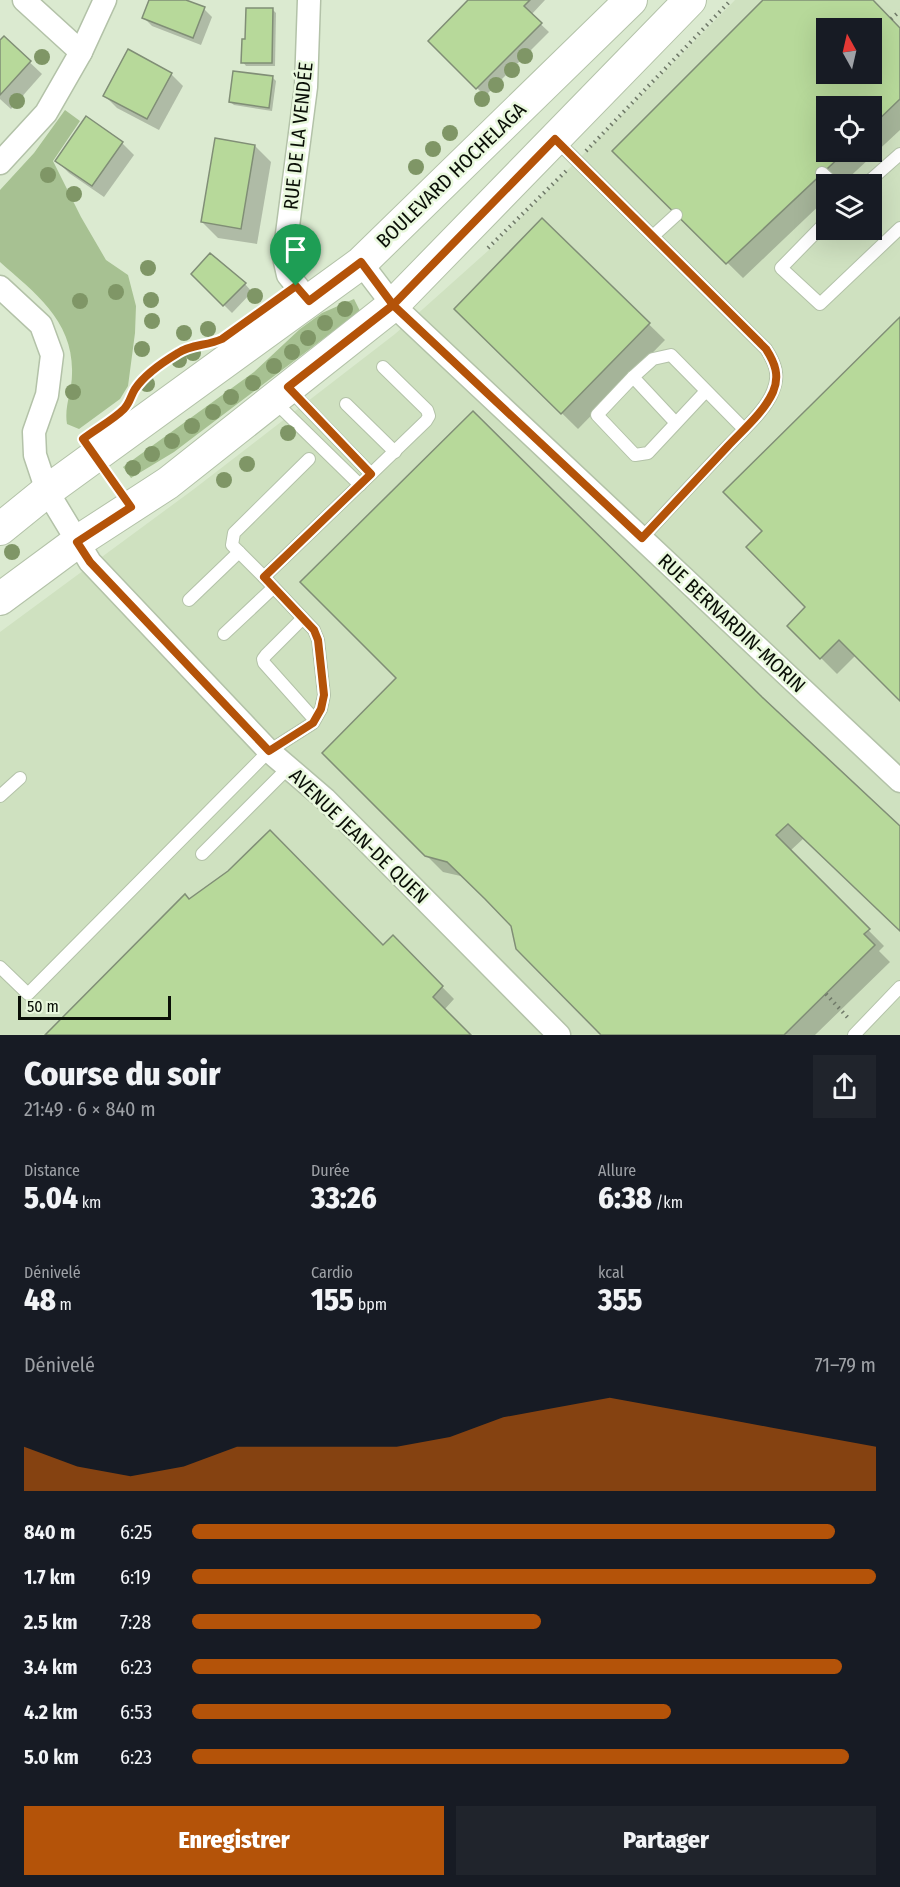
<!DOCTYPE html>
<html lang="fr">
<head>
<meta charset="utf-8">
<style>
  :root { --surface:#171b24; --page:#20242c; --text:#f1f3f6; --muted:#9ea1a6; --accent:#b45309 }
  body { margin:0; font-family:"Fira Sans Condensed",sans-serif; background:var(--page); color:var(--text); height:100vh; display:flex; flex-direction:column; font-size:22px; white-space:nowrap }
  * { box-sizing:border-box; margin:0 }
  p { font-size:20px; color:var(--muted) }
  .icon { flex:none; width:33px; height:33px; fill:none; stroke:currentColor; stroke-width:2; stroke-linecap:round; stroke-linejoin:round }
  .map { position:relative; height:1035px; overflow:hidden }
  .sheet { display:flex; flex-direction:column; background:var(--surface); flex:1 }
  .sheet>* { flex:none }
  .needle { width:39px; rotate:352deg }
  .buttons { position:absolute; left:816px; top:18px; display:grid; gap:12px }
  .buttons a { display:grid; place-items:center; width:66px; height:66px; border-radius:0px; background:var(--surface); box-shadow:0 6px 24px #0002; font-size:30px }
  .scale { position:absolute; left:18px; bottom:15px; width:153px; box-sizing:border-box; padding-left:6px; border:3px solid #0a0f07; border-top:0; font-size:16px; line-height:21px; white-space:nowrap; color:#0a0f07; -webkit-text-stroke:4px #e9f8dd; paint-order:stroke }
  .pin { position:absolute; display:grid; place-items:center; width:51px; height:51px; color:#fff; margin:-62px -26px; border-radius:50% 50% 50% 0; rotate:-45deg; box-shadow:0 0 6px #0007 }
  .pin .icon { rotate:45deg }
  .round { display:grid; place-items:center; flex:none; width:63px; height:63px; border-radius:0px; background:var(--page) }
  .head { display:flex; align-items:center; justify-content:space-between; height:102px; padding:0 24px }
  h1 { font-size:33px; font-weight:800; line-height:45px }
  .figures { display:grid; grid-template-columns:repeat(3,1fr); gap:9px; height:102px; padding:6px 24px }
  .figures div { display:grid; align-content:center }
  .figures b { font-size:30px; font-weight:800 }
  .figures small { font-size:16px; font-weight:400 }
  .figures p { font-size:16px }
  .chart { height:168px; padding:12px 24px }
  .chart p { display:flex; justify-content:space-between }
  .chart svg { width:100%; height:108px; margin-top:6px; fill:var(--accent); opacity:.7 }
  .cta { display:flex; gap:12px; margin-top:auto; padding:12px 24px }
  .cta a { flex:1; height:69px; border-radius:0px; background:var(--accent); color:#fff; font-size:24px; font-weight:800; line-height:69px; text-align:center }
  .cta a+a { background:var(--page); color:var(--text) }
  ul { padding:0 24px; list-style:none; font-size:20px }
  li { display:grid; grid-template-columns:96px 72px 1fr; align-items:center; height:45px }
  li i { height:15px; border-radius:8px; background:var(--accent) }
  .map>svg:first-child { display:block }
  .built { fill:#cfe1c0; fill-rule:evenodd }
  .green { fill:#a7c192 }
  .shadow { fill:#0003; fill-rule:evenodd }
  .building { fill:#b7d99a; stroke:#808e76; stroke-width:1.5; fill-rule:evenodd }
  .lines { fill:none; stroke-linecap:round; stroke-linejoin:round }
  .service-casing { stroke:#b3c2a8; stroke-width:14 }
  .minor-casing { stroke:#b3c2a8; stroke-width:25 }
  .secondary-casing { stroke:#b3c2a8; stroke-width:34 }
  .path { stroke:#707a69; stroke-width:4; stroke-dasharray:1.5 4.5; stroke-linecap:butt }
  .service { stroke:#fff; stroke-width:12 }
  .minor { stroke:#fff; stroke-width:22 }
  .secondary { stroke:#fff; stroke-width:32 }
  .tree { fill:#7f9666 }
  .route-casing { stroke:#fff; stroke-width:12 }
  .route { stroke:#b45309; stroke-width:8 }
  .labels { text-anchor:middle; stroke-width:5; stroke-linejoin:round; paint-order:stroke }
  .street-label { font-size:20px; fill:#0a0f07; stroke:#e9f8dd }
</style>
</head>
<body>
<div class="map">
<svg width="900" height="1035" viewBox="0 0 900 1035">
  <rect width="100%" height="100%" fill="#dbead0"/>
  <!-- built -->
  <path class="built" d="M735,0H900V1035H0V632L194,489L395,334L490,249ZM826,28H872V74H826ZM826,106H872V152H826ZM826,184H872V230H826Z"/>
  <!-- green -->
  <g class="green">
    <path d="M65,110L80,121L53,161L81,217L106,260L128,275L136,306L135,333L128,386L120,399L79,429L67,424C64,407 72,391 72,374C74,321 35,293 0,262V190L34,153Z"/>
    <path d="M354,299L360,311L174,452L131,478L123,467L254,372L300,329L322,313Z"/>
  </g>
  <!-- shadow -->
  <g class="shadow">
    <path d="M151,0H182L204,9L212,17L201,45L152,26L144,18Z"/>
    <path d="M470,0H545L531,15L549,32L485,96L430,41Z"/>
    <path d="M765,0H871L900,30V130L842,184H826V199L743,278L614,151ZM826,28H872V74H826ZM826,106H872V152H826Z"/>
    <path d="M272,9L276,13L275,66H246L243,62L247,41Z"/>
    <path d="M4,38L42,74L11,109L0,99V43Z"/>
    <path d="M171,74L183,86L159,130L117,108L105,96Z"/>
    <path d="M273,78L276,81L272,111L234,105L230,102Z"/>
    <path d="M122,143L134,155L104,197L69,173L57,161Z"/>
    <path d="M255,146L271,162L257,244L218,238L202,222Z"/>
    <path d="M542,220L665,340L578,429L456,309Z"/>
    <path d="M193,274L245,284L252,292L232,313Z"/>
    <path d="M900,319V699L856,655L837,674L789,626L807,607L764,531Z"/>
    <path d="M761,698L900,828V930L804,838L790,851L884,946L879,951L890,962L815,1035H604L512,925L465,877L443,872L324,753Z"/>
    <path d="M189,900L383,947L393,937L454,999L444,1010L469,1035H47Z"/>
  </g>
  <!-- building -->
  <g class="building">
    <path d="M149,0H186L205,7L193,38L142,18Z"/>
    <path d="M468,0H530L524,6L542,23L476,89L428,41Z"/>
    <path d="M763,0H873L900,28V99L872,126V106H826V152H845L726,264L612,151ZM826,28H872V74H826Z"/>
    <path d="M246,8H273L272,63H241L242,39H245Z"/>
    <path d="M4,36L31,61L0,95V40Z"/>
    <path d="M128,49L172,73L147,119L103,96Z"/>
    <path d="M233,71L273,76L269,108L229,102Z"/>
    <path d="M86,116L123,142L92,186L55,161Z"/>
    <path d="M215,138L255,145L241,229L201,222Z"/>
    <path d="M542,218L650,323L561,414L454,309Z"/>
    <path d="M210,253L246,283L223,306L191,274Z"/>
    <path d="M900,317V701L839,640L820,659L787,626L805,607L746,547L762,531L723,492Z"/>
    <path d="M473,411L762,697L900,826V931L788,824L776,835L870,929L864,934L875,945L784,1035H601L516,949L511,926L485,899L447,862L425,856L322,753L396,678L300,582Z"/>
    <path d="M270,830L383,945L393,935L443,986L433,997L471,1035H45L185,894L189,899L228,871Z"/>
  </g>
  <g class="lines">
    <!-- service casing -->
    <g class="service-casing">
      <g id="service">
        <path d="M556,140L766,349C775,363 780,375 773,391C766,410 743,430 730,444C700,475 671,507 642,538"/>
        <path d="M822,173L834,184"/>
        <path d="M866,184L900,154"/>
        <path d="M826,222L781,268L820,304L900,228"/>
        <path d="M653,236L676,215"/>
        <path d="M633,377L675,422"/>
        <path d="M289,389L371,474"/>
        <path d="M706,391L648,453L635,455L597,415L633,377L653,359L671,355L744,429"/>
        <path d="M274,401L360,485"/>
        <path d="M346,404L395,452"/>
        <path d="M265,578L232,545L234,533L309,459"/>
        <path d="M189,600L239,552"/>
        <path d="M302,619L266,655L263,659L264,663L314,719"/>
        <path d="M224,634L273,588"/>
        <path d="M0,796L20,778"/>
        <path d="M202,854L288,768"/>
        <path d="M0,967L28,994L269,751L313,723L321,709L324,695L318,640L314,630L264,577L426,421L429,416L427,410L383,367"/>
        <path d="M854,1035L900,987"/>
      </g>
    </g>
    <!-- minor casing -->
    <g class="minor-casing">
      <g id="minor">
        <path d="M24,0L81,52"/>
        <path d="M0,163L46,113L81,52L105,0"/>
        <path d="M361,263L393,305L900,781"/>
        <path d="M0,287L41,325L52,355L47,395L34,432L35,455L47,491L90,562L269,751L325,799L559,1035"/>
        <path d="M309,301L288,275L284,257L306,87L309,0"/>
      </g>
    </g>
    <!-- secondary casing -->
    <g class="secondary-casing">
      <g id="secondary">
        <path d="M0,529L47,491L361,263L631,0"/>
        <path d="M0,599L77,542L168,483L393,305L690,0"/>
      </g>
    </g>
    <!-- path -->
    <g class="path">
      <path d="M891,19L900,11"/>
      <path d="M586,151L731,0"/>
      <path d="M488,248L566,171"/>
      <path d="M131,397C143,371 178,349 205,344"/>
      <path d="M826,994L850,1020"/>
    </g>
    <!-- service -->
    <use href="#service" class="service"/>
    <!-- minor -->
    <use href="#minor" class="minor"/>
    <!-- secondary -->
    <use href="#secondary" class="secondary"/>
  </g>
  <!-- trees -->
  <g class="tree">
    <circle cx="525" cy="56" r="8"/>
    <circle cx="42" cy="57" r="8"/>
    <circle cx="512" cy="70" r="8"/>
    <circle cx="496" cy="85" r="8"/>
    <circle cx="482" cy="99" r="8"/>
    <circle cx="17" cy="101" r="8"/>
    <circle cx="450" cy="133" r="8"/>
    <circle cx="433" cy="149" r="8"/>
    <circle cx="416" cy="167" r="8"/>
    <circle cx="48" cy="175" r="8"/>
    <circle cx="74" cy="194" r="8"/>
    <circle cx="148" cy="268" r="8"/>
    <circle cx="116" cy="292" r="8"/>
    <circle cx="255" cy="296" r="8"/>
    <circle cx="151" cy="300" r="8"/>
    <circle cx="80" cy="301" r="8"/>
    <circle cx="345" cy="309" r="8"/>
    <circle cx="152" cy="321" r="8"/>
    <circle cx="325" cy="323" r="8"/>
    <circle cx="208" cy="329" r="8"/>
    <circle cx="184" cy="333" r="8"/>
    <circle cx="308" cy="338" r="8"/>
    <circle cx="142" cy="349" r="8"/>
    <circle cx="292" cy="352" r="8"/>
    <circle cx="193" cy="353" r="8"/>
    <circle cx="179" cy="360" r="8"/>
    <circle cx="274" cy="366" r="8"/>
    <circle cx="253" cy="383" r="8"/>
    <circle cx="147" cy="384" r="8"/>
    <circle cx="73" cy="392" r="8"/>
    <circle cx="231" cy="397" r="8"/>
    <circle cx="213" cy="412" r="8"/>
    <circle cx="192" cy="426" r="8"/>
    <circle cx="288" cy="433" r="8"/>
    <circle cx="172" cy="441" r="8"/>
    <circle cx="152" cy="454" r="8"/>
    <circle cx="247" cy="464" r="8"/>
    <circle cx="133" cy="468" r="8"/>
    <circle cx="224" cy="480" r="8"/>
    <circle cx="12" cy="552" r="8"/>
  </g>
  <g class="lines">
    <!-- route casing -->
    <g class="route-casing">
      <path id="route" d="M296,286L222,339C207,346 191,344 178,353C163,362 145,374 135,389C131,395 130,403 124,409C113,420 96,429 83,439L131,507L77,542L90,562L269,751L313,723L321,709L324,695L318,640L314,630L264,577L371,474L288,387L393,305L642,538C671,507 699,477 728,446C743,430 764,412 773,392C780,376 775,363 766,349L555,139L393,305L361,262L309,301L296,286"/>
    </g>
    <!-- route -->
    <use href="#route" class="route"/>
  </g>
  <g class="labels">
    <!-- street labels -->
    <g class="street-label">
      <text transform="translate(298 136) rotate(-84)" y="7">RUE DE LA VENDÉE</text>
      <text transform="translate(451 175) rotate(-44)" y="7">BOULEVARD HOCHELAGA</text>
      <text transform="translate(732 623) rotate(43)" y="7">RUE BERNARDIN-MORIN</text>
      <text transform="translate(359 836) rotate(44)" y="7">AVENUE JEAN-DE QUEN</text>
    </g>
  </g>
</svg>
<div class="buttons">
<a><svg class="needle" viewBox="-14 -14 28 28"><path d="M0-13l5 13h-10z" fill="#e53935"/><path d="M0 13l5-13h-10z" fill="#9ea1a6"/></svg></a>
<a><svg class="icon" aria-label="locate" viewBox="0 0 24 24"><circle cx="12" cy="12" r="6"/><path d="M12 2v4M12 18v4M2 12h4M18 12h4"/></svg></a>
<a><svg class="icon" aria-label="layers" viewBox="0 0 24 24"><path d="M12 4l9 5-9 5-9-5zM3 14l9 5 9-5"/></svg></a>
</div>
<div class="scale">50 m</div>
<div class="pin" style="left:296px;top:286px;background:#1e9e55"><svg class="icon" aria-label="arrive" viewBox="0 0 24 24"><path d="M6 21V4h12l-3 4 3 4H6"/></svg></div>
</div>
<section class="sheet">
<div class="head"><div><h1>Course du soir</h1><p>21:49 · 6 × 840 m</p></div><a class="round"><svg class="icon" aria-label="share" viewBox="0 0 24 24"><path d="M12 15V3M7 8l5-5 5 5M5 13v7h14v-7"/></svg></a></div>
<div class="figures">
<div><p>Distance</p><b>5.04<small> km</small></b></div>
<div><p>Durée</p><b>33:26</b></div>
<div><p>Allure</p><b>6:38<small> /km</small></b></div>
</div>
<div class="figures">
<div><p>Dénivelé</p><b>48<small> m</small></b></div>
<div><p>Cardio</p><b>155<small> bpm</small></b></div>
<div><p>kcal</p><b>355</b></div>
</div>
<div class="chart"><p><span>Dénivelé</span>71–79 m</p>
<svg viewBox="0 0 160 44" preserveAspectRatio="none"><path d="M0 44V26L10 34L20 38L30 34L40 26L50 26L60 26L70 26L80 22L90 14L100 10L110 6L120 10L130 14L140 18L150 22L160 26V44z"/></svg>
</div>
<ul>
<li><b>840 m</b>6:25<i style="width:94%"></i></li>
<li><b>1.7 km</b>6:19<i style="width:100%"></i></li>
<li><b>2.5 km</b>7:28<i style="width:51%"></i></li>
<li><b>3.4 km</b>6:23<i style="width:95%"></i></li>
<li><b>4.2 km</b>6:53<i style="width:70%"></i></li>
<li><b>5.0 km</b>6:23<i style="width:96%"></i></li>
</ul>
<div class="cta"><a>Enregistrer</a><a>Partager</a></div>
</section>
</body>
</html>
